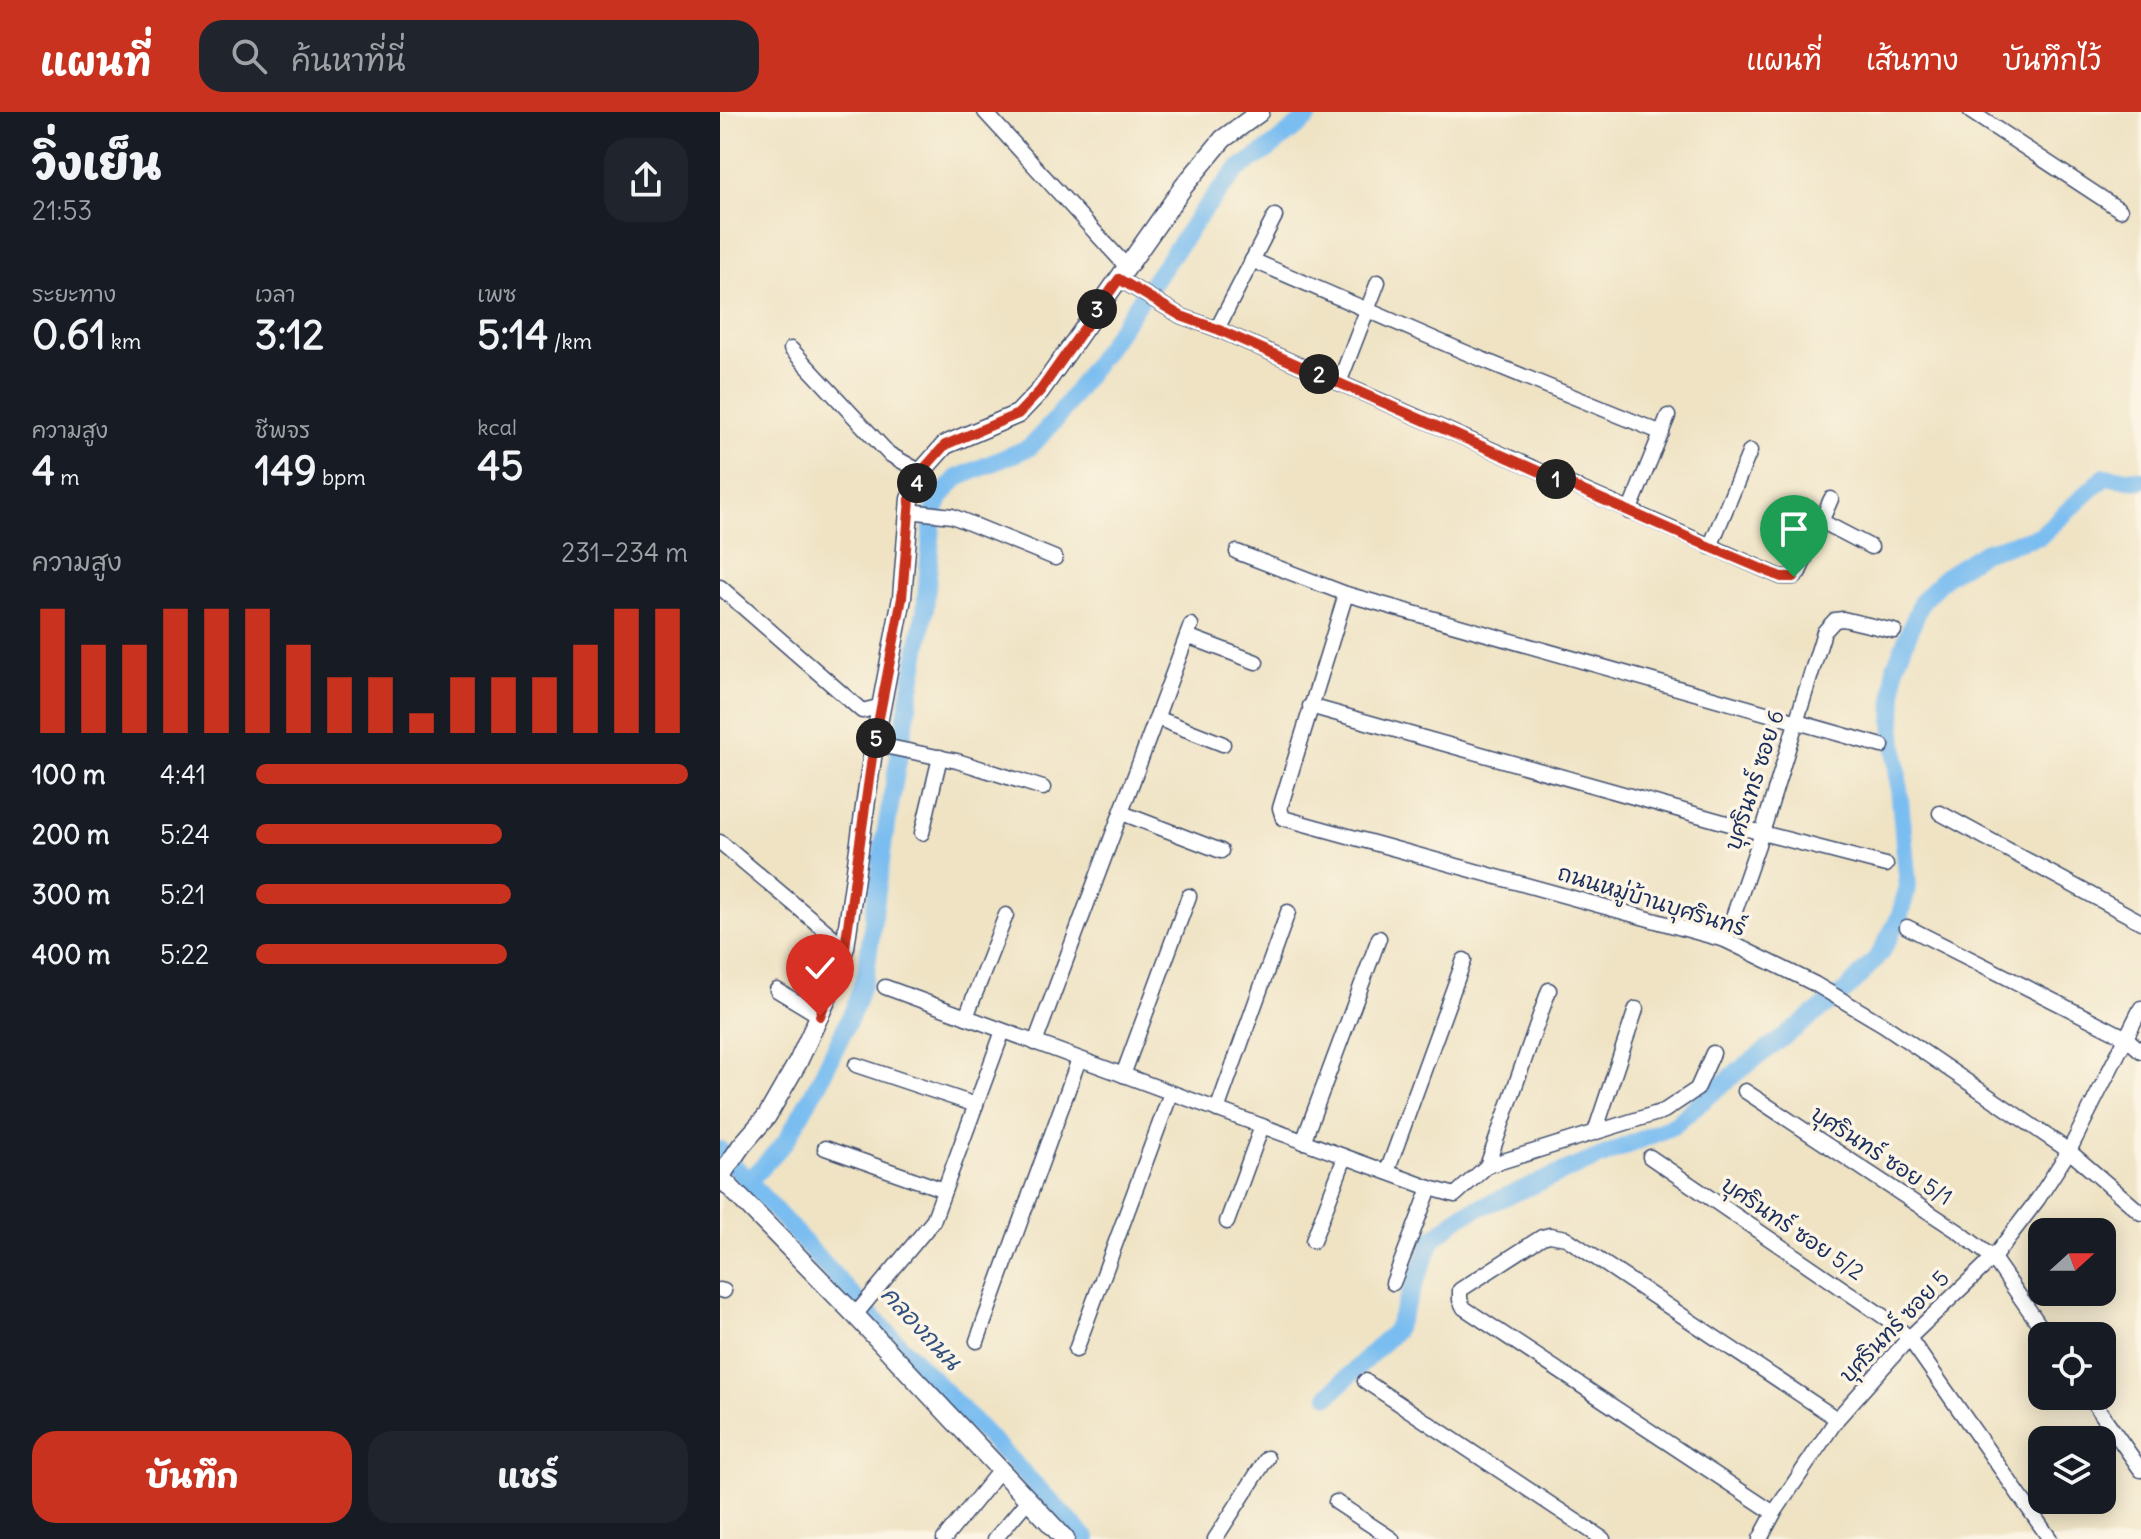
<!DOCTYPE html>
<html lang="th">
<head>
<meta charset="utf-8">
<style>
  :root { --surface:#171b24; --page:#20242c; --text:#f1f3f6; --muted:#9ea1a6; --accent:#c8321e }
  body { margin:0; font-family:Delius,"Playpen Sans Thai",sans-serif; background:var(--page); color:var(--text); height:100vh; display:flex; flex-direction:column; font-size:30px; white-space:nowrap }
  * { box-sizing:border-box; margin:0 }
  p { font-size:26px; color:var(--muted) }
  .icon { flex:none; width:44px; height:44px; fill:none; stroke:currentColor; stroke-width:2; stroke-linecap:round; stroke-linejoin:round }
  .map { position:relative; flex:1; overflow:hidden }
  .panel { display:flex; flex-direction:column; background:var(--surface); width:720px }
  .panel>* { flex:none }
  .needle { width:52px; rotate:69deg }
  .buttons { position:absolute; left:1308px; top:1106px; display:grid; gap:16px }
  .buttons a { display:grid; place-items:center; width:88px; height:88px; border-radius:16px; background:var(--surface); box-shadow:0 4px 20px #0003; font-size:40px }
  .pin { position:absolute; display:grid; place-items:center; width:68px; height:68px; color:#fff; margin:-82px -34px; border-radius:50% 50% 50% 0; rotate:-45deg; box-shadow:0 0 8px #0007 }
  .pin .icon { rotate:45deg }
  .km { position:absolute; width:40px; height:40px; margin:-20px; border-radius:50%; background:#222; color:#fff; font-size:22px; line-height:40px; text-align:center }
  .round { display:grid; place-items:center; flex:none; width:84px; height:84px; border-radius:24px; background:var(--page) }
  .head { display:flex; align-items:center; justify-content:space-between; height:136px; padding:0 32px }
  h1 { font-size:44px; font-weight:800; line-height:60px }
  .stats { display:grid; grid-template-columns:repeat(3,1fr); gap:12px; height:136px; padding:8px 32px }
  .stats div { display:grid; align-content:center }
  .stats b { font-size:40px; font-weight:800 }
  .stats small { font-size:22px; font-weight:400 }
  .stats p { font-size:22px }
  .chart { height:224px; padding:16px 32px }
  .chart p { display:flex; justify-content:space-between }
  .chart svg { width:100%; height:144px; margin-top:8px; stroke:var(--accent); stroke-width:6 }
  .action { display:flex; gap:16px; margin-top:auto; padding:16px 32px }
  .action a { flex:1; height:92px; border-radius:24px; background:var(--accent); color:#fff; font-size:32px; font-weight:800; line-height:92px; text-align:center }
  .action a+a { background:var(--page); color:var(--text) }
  ul { padding:0 32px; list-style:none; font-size:26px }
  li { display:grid; grid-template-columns:128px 96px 1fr; align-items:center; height:60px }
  li i { height:20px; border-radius:10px; background:var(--accent) }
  header { display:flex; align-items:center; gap:48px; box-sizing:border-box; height:112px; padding:0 40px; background:var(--accent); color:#fff }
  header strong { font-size:38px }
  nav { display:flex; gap:44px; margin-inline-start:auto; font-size:28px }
  .search { width:560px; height:72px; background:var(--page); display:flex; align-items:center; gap:20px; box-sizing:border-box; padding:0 28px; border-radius:24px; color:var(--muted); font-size:30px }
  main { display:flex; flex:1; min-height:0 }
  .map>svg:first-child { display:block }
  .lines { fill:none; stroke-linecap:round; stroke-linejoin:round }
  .canal { stroke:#7abdf0; stroke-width:18 }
  .minor-casing { stroke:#3b4a6d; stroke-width:17 }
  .tertiary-casing { stroke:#3b4a6d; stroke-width:21 }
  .minor { stroke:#fff; stroke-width:14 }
  .tertiary { stroke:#fff; stroke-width:18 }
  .route-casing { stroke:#fff; stroke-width:16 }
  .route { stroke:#c8321e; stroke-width:10 }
  .labels { text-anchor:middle; stroke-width:7; stroke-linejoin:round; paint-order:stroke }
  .street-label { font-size:22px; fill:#1b2f5e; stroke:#fcf5e5 }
  .water-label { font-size:24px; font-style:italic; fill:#335282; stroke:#fcf5e5 }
</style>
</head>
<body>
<header>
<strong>แผนที่</strong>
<div class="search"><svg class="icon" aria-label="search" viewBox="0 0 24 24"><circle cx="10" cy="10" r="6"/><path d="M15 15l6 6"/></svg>ค้นหาที่นี่</div>
<nav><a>แผนที่</a><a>เส้นทาง</a><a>บันทึกไว้</a></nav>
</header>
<main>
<section class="panel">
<div class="head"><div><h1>วิ่งเย็น</h1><p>21:53</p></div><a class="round"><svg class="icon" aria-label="share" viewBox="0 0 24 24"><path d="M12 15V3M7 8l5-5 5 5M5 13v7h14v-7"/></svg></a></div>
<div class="stats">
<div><p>ระยะทาง</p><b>0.61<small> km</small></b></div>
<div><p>เวลา</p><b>3:12</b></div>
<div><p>เพซ</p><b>5:14<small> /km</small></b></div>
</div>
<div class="stats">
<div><p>ความสูง</p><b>4<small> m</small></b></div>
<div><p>ชีพจร</p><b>149<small> bpm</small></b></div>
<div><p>kcal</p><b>45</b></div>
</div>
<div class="chart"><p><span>ความสูง</span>231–234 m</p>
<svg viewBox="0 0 160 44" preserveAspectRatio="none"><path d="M5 44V6M15 44V17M25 44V17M35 44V6M45 44V6M55 44V6M65 44V17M75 44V27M85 44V27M95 44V38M105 44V27M115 44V27M125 44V27M135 44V17M145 44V6M155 44V6"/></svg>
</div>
<ul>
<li><b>100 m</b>4:41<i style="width:100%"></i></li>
<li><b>200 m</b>5:24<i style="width:57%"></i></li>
<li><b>300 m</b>5:21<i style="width:59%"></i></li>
<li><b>400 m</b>5:22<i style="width:58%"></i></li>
</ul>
<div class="action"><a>บันทึก</a><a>แชร์</a></div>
</section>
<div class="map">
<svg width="1421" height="1427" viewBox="0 0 1421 1427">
  <rect width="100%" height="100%" fill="#fcf5e5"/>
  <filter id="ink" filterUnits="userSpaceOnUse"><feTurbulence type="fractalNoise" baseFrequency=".0125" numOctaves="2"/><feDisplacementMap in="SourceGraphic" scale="16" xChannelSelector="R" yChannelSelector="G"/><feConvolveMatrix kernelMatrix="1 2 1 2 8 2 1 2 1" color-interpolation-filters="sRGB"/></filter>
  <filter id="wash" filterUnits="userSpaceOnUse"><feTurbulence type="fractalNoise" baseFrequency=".006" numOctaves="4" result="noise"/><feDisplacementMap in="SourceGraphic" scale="32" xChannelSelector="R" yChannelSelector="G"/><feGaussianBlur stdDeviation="1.8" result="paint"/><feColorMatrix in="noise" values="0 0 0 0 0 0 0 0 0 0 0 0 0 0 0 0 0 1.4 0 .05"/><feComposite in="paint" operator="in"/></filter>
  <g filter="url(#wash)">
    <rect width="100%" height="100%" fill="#efe3c4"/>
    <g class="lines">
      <!-- canal -->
      <g class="canal">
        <path d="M0,1038L142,1194L367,1427"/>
        <path d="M30,1068L66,1029L98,972L134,897L146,860L164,728L205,498L213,403L221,384L237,366L310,335L337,306L482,100L517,58L549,37L585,8L591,0"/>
        <path d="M609,1283L675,1219L713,1127L742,1103L953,1014L1017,960L1128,877L1160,842L1179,806L1188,774L1173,611L1175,555L1202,489L1226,464L1264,440L1320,424L1385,365L1421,368"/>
      </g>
    </g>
  </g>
  <g filter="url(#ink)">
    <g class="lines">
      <!-- minor casing -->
      <g class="minor-casing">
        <g id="minor">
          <path d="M265,0L407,155"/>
          <path d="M1251,0L1400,98"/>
          <path d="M532,148L749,242L942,321"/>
          <path d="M399,167L461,204L497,217L1061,465H1074L1079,460L1111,387"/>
          <path d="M497,217L555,104"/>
          <path d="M71,237L169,342L201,360"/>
          <path d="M619,271L658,170"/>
          <path d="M189,399L232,404L335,446"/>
          <path d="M909,400L948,304"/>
          <path d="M1101,409L1151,435"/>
          <path d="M990,435L1030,339"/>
          <path d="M517,440L626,482L1162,634"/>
          <path d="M0,475L142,599L162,594"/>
          <path d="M626,482L560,696L563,706L1005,828L1095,872L1164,913L1349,1039L1421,1101"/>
          <path d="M467,524L536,550"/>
          <path d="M590,594L1042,721L1166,753"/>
          <path d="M437,606L503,632"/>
          <path d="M154,632L237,649L323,676"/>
          <path d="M402,701L501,739"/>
          <path d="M1220,701L1421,810"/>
          <path d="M202,721L220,645"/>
          <path d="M0,730L125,835"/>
          <path d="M1187,815L1405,925L1421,939"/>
          <path d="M1005,828L1042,721L1104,520L1115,508L1123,507L1174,519"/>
          <path d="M165,875L710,1076L673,1171"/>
          <path d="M57,878L100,904"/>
          <path d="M246,905L286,803"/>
          <path d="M315,931L471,513"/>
          <path d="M136,953L256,993"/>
          <path d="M403,963L469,784"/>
          <path d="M1025,979L1239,1120L1273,1146L1327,1224"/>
          <path d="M497,998L568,800"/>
          <path d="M875,1020L916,897"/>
          <path d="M583,1030L659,826"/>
          <path d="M105,1036L224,1078"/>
          <path d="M930,1045L1170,1209L1189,1226L1330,1427"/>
          <path d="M767,1054L829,878"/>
          <path d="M667,1060L744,848"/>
          <path d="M710,1076L735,1083L767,1054L944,999L977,977L993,941"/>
          <path d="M507,1110L542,1014"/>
          <path d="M593,1129L625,1045"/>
          <path d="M0,1178L4,1179"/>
          <path d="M135,1203L213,1109L283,919"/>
          <path d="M257,1229L359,947"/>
          <path d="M356,1238L451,981"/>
          <path d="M645,1269L883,1427"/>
          <path d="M1369,1284L1421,1358"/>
          <path d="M616,1390L672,1427"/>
          <path d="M1054,1401L744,1196L740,1188V1178L822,1125L830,1123L846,1126L1117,1307"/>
          <path d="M224,1427L280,1358"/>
          <path d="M275,1427L308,1388"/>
          <path d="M495,1427L547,1346"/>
          <path d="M1040,1427L1054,1401L1117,1307L1189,1226L1273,1146L1318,1087L1349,1039L1421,896"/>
        </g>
      </g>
      <!-- tertiary casing -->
      <g class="tertiary-casing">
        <g id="tertiary">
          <path d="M0,1065L21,1034L47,1004L78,950L111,878L125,835L154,632L182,486L190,387L201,360L225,333L298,302L320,279L464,74L503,27L540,0"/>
          <path d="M0,1065L135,1203L345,1427"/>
        </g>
      </g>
      <!-- minor -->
      <use href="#minor" class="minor"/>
      <!-- tertiary -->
      <use href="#tertiary" class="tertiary"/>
    </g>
  </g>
  <g class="lines" filter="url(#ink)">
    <!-- route casing -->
    <g class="route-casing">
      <path id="route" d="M100,904L125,835L154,632L182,486L190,387L201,360L225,333L298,302L320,279L399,167L461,204L497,217L990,435L1061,465H1074"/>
    </g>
    <!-- route -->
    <use href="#route" class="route"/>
  </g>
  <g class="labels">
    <!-- street labels -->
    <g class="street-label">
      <text transform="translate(1034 668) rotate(-72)" y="8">บุศรินทร์ ซอย 6</text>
      <text transform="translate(932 788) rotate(17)" y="8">ถนนหมู่บ้านบุศรินทร์</text>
      <text transform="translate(1162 1043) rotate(33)" y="8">บุศรินทร์ ซอย 5/1</text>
      <text transform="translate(1073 1116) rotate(34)" y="8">บุศรินทร์ ซอย 5/2</text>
      <text transform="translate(1174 1214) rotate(-46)" y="8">บุศรินทร์ ซอย 5</text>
    </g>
    <!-- water labels -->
    <g class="water-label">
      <text transform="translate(201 1216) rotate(47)" y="8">คลองถนน</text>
    </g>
  </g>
</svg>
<div class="buttons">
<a><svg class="needle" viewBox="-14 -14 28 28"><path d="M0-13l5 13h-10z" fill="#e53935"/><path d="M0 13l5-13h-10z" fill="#9ea1a6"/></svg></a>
<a><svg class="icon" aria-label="locate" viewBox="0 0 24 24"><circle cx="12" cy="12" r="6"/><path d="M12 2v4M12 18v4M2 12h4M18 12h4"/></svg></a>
<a><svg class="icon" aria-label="layers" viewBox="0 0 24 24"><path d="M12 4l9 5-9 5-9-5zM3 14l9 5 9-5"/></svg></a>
</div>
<div class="pin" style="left:1074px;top:465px;background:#1e9e55"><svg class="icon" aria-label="arrive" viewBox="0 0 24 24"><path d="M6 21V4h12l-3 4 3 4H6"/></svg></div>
<div class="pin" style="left:100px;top:904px;background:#d93025"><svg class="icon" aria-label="check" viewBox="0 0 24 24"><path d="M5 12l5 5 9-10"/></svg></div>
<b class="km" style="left:836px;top:367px">1</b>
<b class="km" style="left:599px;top:262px">2</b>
<b class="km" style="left:377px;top:197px">3</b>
<b class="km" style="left:197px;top:371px">4</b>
<b class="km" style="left:156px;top:626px">5</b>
</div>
</main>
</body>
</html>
